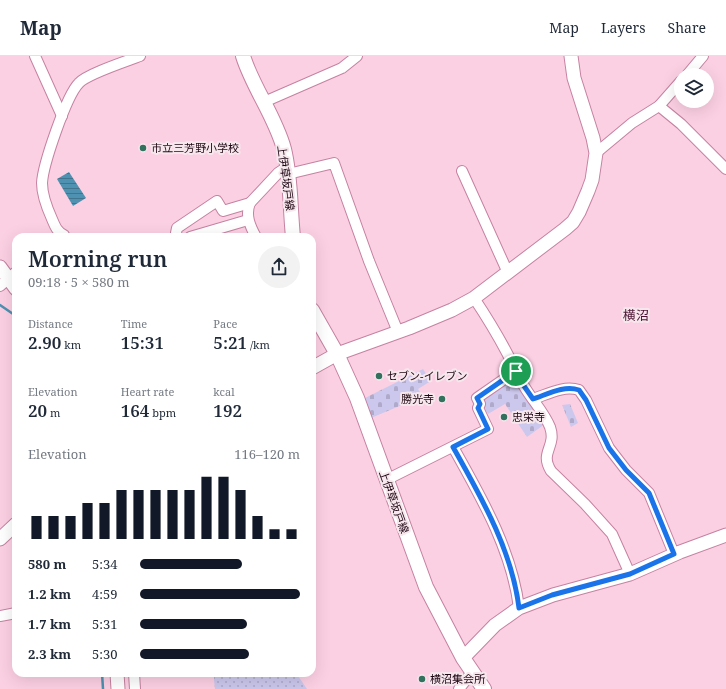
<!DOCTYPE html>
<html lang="en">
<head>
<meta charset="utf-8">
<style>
  :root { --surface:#fff; --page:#f2f2f3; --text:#1f2937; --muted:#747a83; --line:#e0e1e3; --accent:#111827 }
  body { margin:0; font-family:"Noto Serif","Noto Sans JP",serif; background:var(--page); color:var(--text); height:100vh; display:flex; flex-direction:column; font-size:15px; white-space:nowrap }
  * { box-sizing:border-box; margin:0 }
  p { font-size:13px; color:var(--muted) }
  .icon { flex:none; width:22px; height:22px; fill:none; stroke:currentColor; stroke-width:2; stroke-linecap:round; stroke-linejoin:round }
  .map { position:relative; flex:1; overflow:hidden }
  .side { position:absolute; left:12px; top:177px; width:304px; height:444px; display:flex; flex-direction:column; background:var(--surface); border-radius:12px; box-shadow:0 4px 16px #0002 }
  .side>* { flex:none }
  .fabs { position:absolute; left:674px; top:12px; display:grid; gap:8px }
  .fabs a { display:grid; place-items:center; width:40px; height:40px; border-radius:50%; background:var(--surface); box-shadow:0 4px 16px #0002; font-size:20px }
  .pin { position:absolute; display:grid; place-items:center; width:34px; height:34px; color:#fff; margin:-17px; border:2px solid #fff; border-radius:50%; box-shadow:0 1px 4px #0007 }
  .round { display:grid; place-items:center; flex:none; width:42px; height:42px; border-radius:21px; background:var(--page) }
  .overview { display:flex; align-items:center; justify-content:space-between; height:68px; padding:0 16px }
  h1 { font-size:22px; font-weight:600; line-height:30px }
  .figures { display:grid; grid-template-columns:repeat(3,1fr); gap:6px; height:68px; padding:4px 16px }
  .figures div { display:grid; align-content:center }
  .figures b { font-size:17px; font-weight:600 }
  .figures small { font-size:11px; font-weight:400 }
  .figures p { font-size:11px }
  .chart { height:112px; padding:8px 16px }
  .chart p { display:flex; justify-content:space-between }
  .chart svg { width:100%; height:72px; margin-top:4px; stroke:var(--accent); stroke-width:6 }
  ul { padding:0 16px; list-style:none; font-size:13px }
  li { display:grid; grid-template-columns:64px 48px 1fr; align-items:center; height:30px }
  li i { height:10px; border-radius:5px; background:var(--accent) }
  header { display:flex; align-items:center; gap:24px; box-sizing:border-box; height:56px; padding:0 20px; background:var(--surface); border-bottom:1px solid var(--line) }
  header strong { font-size:19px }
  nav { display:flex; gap:22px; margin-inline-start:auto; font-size:14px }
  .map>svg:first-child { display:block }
  .cemetery { fill:url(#cemetery-stones) }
  .park { fill:url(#park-dots) }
  .water { fill:url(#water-rules) }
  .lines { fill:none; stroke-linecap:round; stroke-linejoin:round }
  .stream { stroke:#4e91b1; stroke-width:2.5 }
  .minor-casing { stroke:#c582a1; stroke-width:12 }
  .tertiary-casing { stroke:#c582a1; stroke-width:15 }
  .secondary-casing { stroke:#c582a1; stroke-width:16 }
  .minor { stroke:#fff; stroke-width:10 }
  .tertiary { stroke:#fff; stroke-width:13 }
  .secondary { stroke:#fff; stroke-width:14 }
  .route-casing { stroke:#fff; stroke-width:8 }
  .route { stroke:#1a73e8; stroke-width:5 }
  .poi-dot { fill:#32715d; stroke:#f6e7ed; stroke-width:1.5 }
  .labels { text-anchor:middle; stroke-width:4; stroke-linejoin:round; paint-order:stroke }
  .poi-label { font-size:11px; fill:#1e0612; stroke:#f6e7ed; text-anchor:start }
  .street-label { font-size:11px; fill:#1e0612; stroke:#f6e7ed }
  .quarter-label { font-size:13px; fill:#4c1433; stroke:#f6e7ed }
</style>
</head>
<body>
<header>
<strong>Map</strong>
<nav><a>Map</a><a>Layers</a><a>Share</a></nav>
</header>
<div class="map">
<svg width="726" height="633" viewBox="0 0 726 633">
  <defs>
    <pattern id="cemetery-stones" width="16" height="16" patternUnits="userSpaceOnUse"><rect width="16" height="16" fill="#ccc8ed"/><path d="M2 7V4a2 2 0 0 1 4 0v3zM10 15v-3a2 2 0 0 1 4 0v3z" fill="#afaaca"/></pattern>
    <pattern id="park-dots" width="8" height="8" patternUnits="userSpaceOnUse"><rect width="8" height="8" fill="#ccc8ed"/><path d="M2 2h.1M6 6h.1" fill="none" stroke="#afaaca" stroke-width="1.8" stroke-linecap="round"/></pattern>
    <pattern id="water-rules" width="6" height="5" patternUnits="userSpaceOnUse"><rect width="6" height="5" fill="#4e91b1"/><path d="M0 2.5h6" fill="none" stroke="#40748f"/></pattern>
  </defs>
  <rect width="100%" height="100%" fill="#fcd0e3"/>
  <!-- cemetery -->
  <g class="cemetery">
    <path d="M423,313L431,325L418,333L420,336L403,346L402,349L371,362L363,343Z"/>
    <path d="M512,320L545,368L527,381L505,348L488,358L479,344Z"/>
    <path d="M570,348L578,367L571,371L562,349Z"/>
  </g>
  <!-- park -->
  <path class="park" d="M214,617H296L307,633H215L214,624Z"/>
  <!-- water -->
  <path class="water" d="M69,116L86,142L73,150L57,123Z"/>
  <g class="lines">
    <!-- stream -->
    <g class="stream">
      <path d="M0,249L16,260"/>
      <path d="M102,617L103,633"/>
    </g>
    <!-- minor casing -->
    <g class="minor-casing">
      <g id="minor">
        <path d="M35,0L62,60"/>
        <path d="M687,19L703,0"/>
        <path d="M264,46L342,12L357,0"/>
        <path d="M659,50L681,68L726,113"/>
        <path d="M596,97L632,67L659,50L681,25"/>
        <path d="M462,115L508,217"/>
        <path d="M288,118L334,107L369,205L398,276"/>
        <path d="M64,179C57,176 55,170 52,163C47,152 42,139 42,127C43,109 66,40 79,27C87,18 127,5 140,0"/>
        <path d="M177,181L176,177L177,172L217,145L223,155L250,147"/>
        <path d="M190,181L248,164"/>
        <path d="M256,181C250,170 245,159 250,147L278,117L287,111"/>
        <path d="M0,230L16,216"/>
        <path d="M474,242C486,260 497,278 507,297C513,308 517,320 524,330C532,344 544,356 550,371C557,391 539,396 551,415L585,448L612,478L630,518"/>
        <path d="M533,343C548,338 564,329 579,334L586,344L609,392L626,414L649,437L674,498"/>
        <path d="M453,391C481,441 512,494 519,552"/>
        <path d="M386,424L488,373L478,352L480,348L477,342L516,315"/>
        <path d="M0,560L16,557"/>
        <path d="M134,617L135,633"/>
        <path d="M459,633L472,616"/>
      </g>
    </g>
    <!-- tertiary casing -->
    <g class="tertiary-casing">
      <g id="tertiary">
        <path d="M0,211L16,233"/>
        <path d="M312,312L337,298L409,272L452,254L474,242L565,173L573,166L579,156L588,135L592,124L596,97L593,82L574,22L571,0"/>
        <path d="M0,483L16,468"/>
        <path d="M463,602L495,569L519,552L553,539L630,518L680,496L726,479"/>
        <path d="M117,617L118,633"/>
      </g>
    </g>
    <!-- secondary casing -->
    <g class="secondary-casing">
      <g id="secondary">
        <path d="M243,0C253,32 275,60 284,93C291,121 290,152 293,181"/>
        <path d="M312,254L337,298L357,342L426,531L463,602L484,633"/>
      </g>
    </g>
    <!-- minor -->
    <use href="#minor" class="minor"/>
    <!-- tertiary -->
    <use href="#tertiary" class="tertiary"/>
    <!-- secondary -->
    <use href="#secondary" class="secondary"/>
  </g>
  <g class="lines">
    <!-- route casing -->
    <g class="route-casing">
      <path id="route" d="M516,315L524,330L533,343C548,338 564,329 579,334L586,344L609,392L626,414L649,437L674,498L630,518L552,539L519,552C512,494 481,441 453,391L488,373L478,352L480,348L477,342Z"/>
    </g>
    <!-- route -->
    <use href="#route" class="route"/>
  </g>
  <!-- markers -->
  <g class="poi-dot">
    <circle cx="143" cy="92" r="4"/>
    <circle cx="379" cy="320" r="4"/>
    <circle cx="442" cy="343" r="4"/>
    <circle cx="504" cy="361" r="4"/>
    <circle cx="422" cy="623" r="4"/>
  </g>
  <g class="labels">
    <!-- poi labels -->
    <g class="poi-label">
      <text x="151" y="96">市立三芳野小学校</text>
      <text x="387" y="324">セブン-イレブン</text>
      <text x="434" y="347" text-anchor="end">勝光寺</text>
      <text x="512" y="365">忠栄寺</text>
      <text x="430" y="627">横沼集会所</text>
    </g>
    <!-- street labels -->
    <g class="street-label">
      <text transform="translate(286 122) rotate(82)" y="4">上伊草坂戸線</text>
      <text transform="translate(394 446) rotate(70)" y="4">上伊草坂戸線</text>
    </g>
    <!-- quarter labels -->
    <g class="quarter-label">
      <text x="636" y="264">横沼</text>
    </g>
  </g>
</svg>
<div class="fabs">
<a><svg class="icon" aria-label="layers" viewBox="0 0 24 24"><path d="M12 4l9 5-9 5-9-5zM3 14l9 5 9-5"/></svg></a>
</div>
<div class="pin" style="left:516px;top:315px;background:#1e9e55"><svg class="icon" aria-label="arrive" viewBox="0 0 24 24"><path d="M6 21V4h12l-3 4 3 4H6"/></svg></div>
<section class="side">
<div class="overview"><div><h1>Morning run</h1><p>09:18 · 5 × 580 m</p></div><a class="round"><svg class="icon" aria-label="share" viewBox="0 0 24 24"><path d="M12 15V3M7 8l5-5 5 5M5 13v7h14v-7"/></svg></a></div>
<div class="figures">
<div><p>Distance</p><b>2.90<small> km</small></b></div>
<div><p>Time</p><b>15:31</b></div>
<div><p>Pace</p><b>5:21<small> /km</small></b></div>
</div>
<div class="figures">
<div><p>Elevation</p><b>20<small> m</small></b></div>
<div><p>Heart rate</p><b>164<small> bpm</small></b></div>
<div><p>kcal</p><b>192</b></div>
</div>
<div class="chart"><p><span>Elevation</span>116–120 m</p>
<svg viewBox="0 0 160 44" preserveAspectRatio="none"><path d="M5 44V30M15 44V30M25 44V30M35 44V22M45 44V22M55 44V14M65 44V14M75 44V14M85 44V14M95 44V14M105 44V6M115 44V6M125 44V14M135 44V30M145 44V38M155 44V38"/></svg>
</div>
<ul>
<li><b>580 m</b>5:34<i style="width:64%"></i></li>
<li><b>1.2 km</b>4:59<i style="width:100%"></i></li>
<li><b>1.7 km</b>5:31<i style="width:67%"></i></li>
<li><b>2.3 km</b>5:30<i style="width:68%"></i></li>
</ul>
</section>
</div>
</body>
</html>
